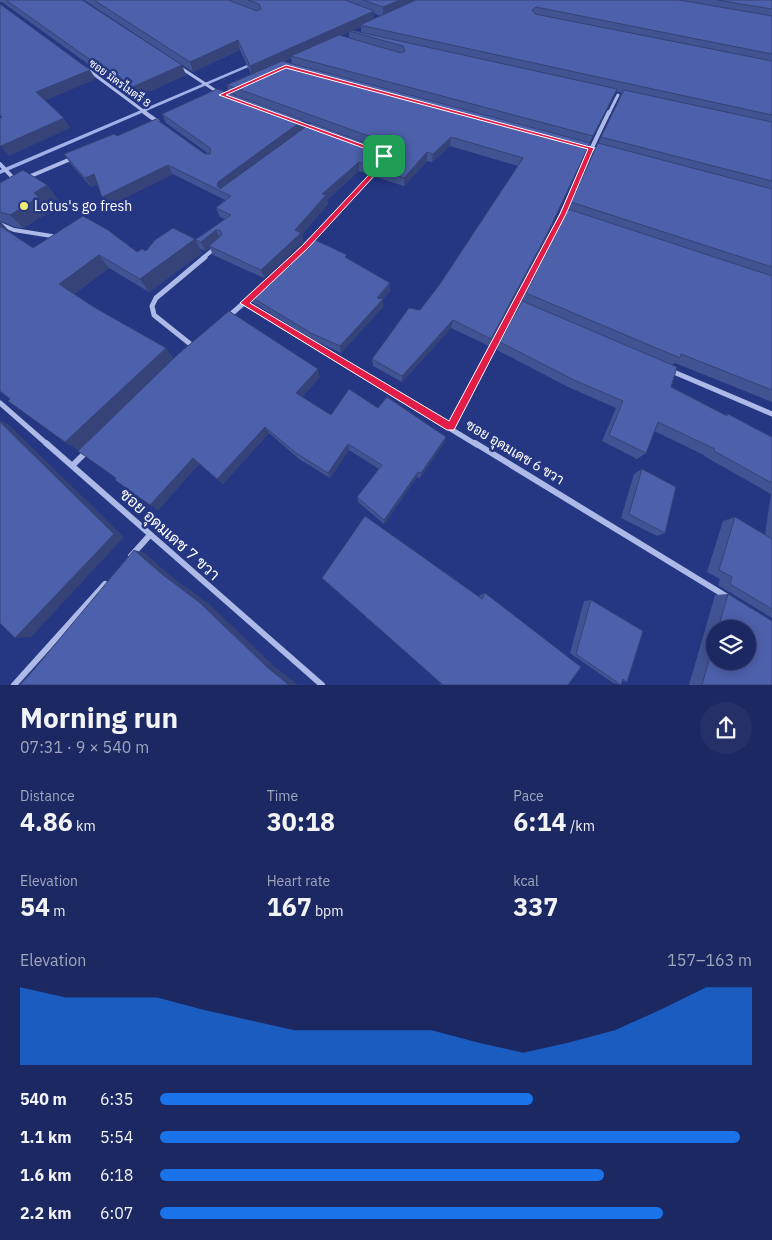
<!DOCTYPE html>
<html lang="en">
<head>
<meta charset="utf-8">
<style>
  :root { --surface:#1c2862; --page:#253068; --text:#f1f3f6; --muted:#a0a6be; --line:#3a4477; --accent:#1a73e8 }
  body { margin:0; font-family:"IBM Plex Sans",Sarabun,sans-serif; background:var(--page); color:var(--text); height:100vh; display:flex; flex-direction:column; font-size:19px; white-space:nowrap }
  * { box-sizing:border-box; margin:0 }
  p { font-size:16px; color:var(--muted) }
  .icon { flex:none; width:28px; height:28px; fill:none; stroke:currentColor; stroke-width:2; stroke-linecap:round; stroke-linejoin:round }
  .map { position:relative; height:685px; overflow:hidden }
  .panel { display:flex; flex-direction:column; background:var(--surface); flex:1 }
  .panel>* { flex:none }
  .controls { position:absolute; left:706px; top:620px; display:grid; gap:10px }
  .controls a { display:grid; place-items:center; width:50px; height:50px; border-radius:50%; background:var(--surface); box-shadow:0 2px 12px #0003,0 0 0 1px var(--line); font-size:25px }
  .pin { position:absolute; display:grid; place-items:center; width:42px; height:42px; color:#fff; margin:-21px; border-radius:10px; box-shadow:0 2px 8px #0006 }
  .round { display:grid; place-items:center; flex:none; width:52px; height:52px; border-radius:26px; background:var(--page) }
  .summary { display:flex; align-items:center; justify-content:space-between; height:85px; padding:0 20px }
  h1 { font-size:28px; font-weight:700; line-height:38px }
  .metrics { display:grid; grid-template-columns:repeat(3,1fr); gap:8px; height:85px; padding:5px 20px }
  .metrics div { display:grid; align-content:center }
  .metrics b { font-size:25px; font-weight:700 }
  .metrics small { font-size:14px; font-weight:400 }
  .metrics p { font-size:14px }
  .chart { height:140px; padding:10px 20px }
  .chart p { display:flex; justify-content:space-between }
  .chart svg { width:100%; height:90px; margin-top:5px; fill:var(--accent); opacity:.7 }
  ul { padding:0 20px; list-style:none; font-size:16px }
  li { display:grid; grid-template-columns:80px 60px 1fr; align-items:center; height:38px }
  li i { height:12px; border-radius:6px; background:var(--accent) }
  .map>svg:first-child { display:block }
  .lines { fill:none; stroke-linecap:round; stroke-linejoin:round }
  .stream { fill:#a1b0e8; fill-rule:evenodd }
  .minor-far3 { stroke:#adb9e7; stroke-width:3 }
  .minor-far2 { stroke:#adb9e7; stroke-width:4 }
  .minor-far1 { stroke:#adb9e7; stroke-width:5 }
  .minor { stroke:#adb9e7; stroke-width:6 }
  .wall { fill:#425393; fill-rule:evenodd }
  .shaded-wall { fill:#364378 }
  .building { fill:#4d60ab; stroke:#364378 }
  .route { fill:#e11d48; stroke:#fff; fill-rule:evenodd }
  .poi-dot { fill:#f1ec71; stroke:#253682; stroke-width:2 }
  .labels { text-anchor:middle; stroke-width:5; stroke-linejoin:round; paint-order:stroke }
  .far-street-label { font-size:11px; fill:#fff; stroke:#253682 }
  .poi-label { font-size:14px; fill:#fff; stroke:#253682; text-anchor:start }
  .street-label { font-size:14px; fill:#fff; stroke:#253682 }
  .near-street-label { font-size:16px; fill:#fff; stroke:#253682 }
</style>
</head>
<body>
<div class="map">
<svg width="772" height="685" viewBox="0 0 772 685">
  <rect width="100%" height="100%" fill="#253682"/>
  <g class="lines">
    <!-- stream -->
    <path class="stream" d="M254,62L258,63L0,174V170Z"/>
    <!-- minor-far3 -->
    <g class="minor-far3">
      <path d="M178,66L219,93"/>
      <path d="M87,69L146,113"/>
      <path d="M609,113L618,95"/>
    </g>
    <!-- minor-far2 -->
    <g class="minor-far2">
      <path d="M144,112L158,122"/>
      <path d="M583,146L602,151"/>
      <path d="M0,164L15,180"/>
      <path d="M26,178L73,158"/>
      <path d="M0,224L14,230L58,237"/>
      <path d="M308,244L380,167L384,156L375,150"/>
      <path d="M203,258L215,248"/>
      <path d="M540,258C565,210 585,160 609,112"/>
    </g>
    <!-- minor-far1 -->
    <g class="minor-far1">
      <path d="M244,303L477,445"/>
      <path d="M229,316L254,294"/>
      <path d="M194,347L154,315L152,306L156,298L205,257"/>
      <path d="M669,370L772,414"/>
      <path d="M0,403L48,445"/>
      <path d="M451,427L541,257"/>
    </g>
    <!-- minor -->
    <g class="minor">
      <path d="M46,443L322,685"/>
      <path d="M475,443L729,598"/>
      <path d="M73,465L87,451"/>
      <path d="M131,556L149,536"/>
      <path d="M14,685L105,584"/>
    </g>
  </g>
  <!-- wall -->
  <g class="wall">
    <path d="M0,0H82L186,75L135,98L2,2H0Z"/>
    <path d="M84,0H772V402L675,363L672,365L671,387L725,415L728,414L760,431L772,437V618L718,585L720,579L707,572L723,521L735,517L765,535L771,494L704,456V455L654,431L646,453L637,459L602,441L616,408L568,387L497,350L500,342L522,301L568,209L601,137L622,93L616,91L589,144L546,238L489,346L451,328L402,382L373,366L372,359L420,310L440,284L518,166L450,146L432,162L427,161L404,186L376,177V168L383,160L385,154L379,148L380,157L377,165L368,174L359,171L327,200L328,204L302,234L303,242L264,278L213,255L210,248L205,251L199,248L202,253L149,292L109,268L74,294L174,359L320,377L302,397L331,415L378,408L446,437L444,443L420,478L417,477L384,524L358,502L357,497L379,469L349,450L330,478L299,459L269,433L223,484L199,464L158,510L79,450L65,442L10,399L13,235L33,248L137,252L195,240L225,219L220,217L216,208L225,200L173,174L108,206L102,197L98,184L91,187L70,163L64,154L117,136L209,154L166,123L162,114L229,93L227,85L251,74L240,50L193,72ZM374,13L380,16L374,19ZM361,27V32L352,30ZM349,32V38L341,36ZM291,58L292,64L284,61ZM303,121L311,123L304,128Z"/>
    <path d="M0,183L47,185L58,200L47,207L51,211L23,228L15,227L0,221Z"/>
    <path d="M347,258L390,291L383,299V307L341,353L313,340L252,302L248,295Z"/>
    <path d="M642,469L665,533L657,536L621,518L634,474Z"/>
    <path d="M485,593L568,685H440L480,595Z"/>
    <path d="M728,594L772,621V685H689L715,595ZM715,629H748V661H715Z"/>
    <path d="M591,600L627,682L622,681L621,685L613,683L570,653L584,601Z"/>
  </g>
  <!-- shaded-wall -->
  <g class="shaded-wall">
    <path d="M400,0H421L383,17V7Z"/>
    <path d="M374,11V21L360,25L361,27L351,31H349V32L294,57L291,56V58L252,76L250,66Z"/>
    <path d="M238,40L240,50L193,72L190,62Z"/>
    <path d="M182,65L186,75L135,98L130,88Z"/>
    <path d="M90,70L96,79L42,102L36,92Z"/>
    <path d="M617,89L613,98L589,144L593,136Z"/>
    <path d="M64,118L70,128L9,156L1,146Z"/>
    <path d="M303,120L304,129L222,191L217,186L218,182Z"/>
    <path d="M451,137L450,146L432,162L433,154Z"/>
    <path d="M379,148L380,157L377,165L368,174V165Z"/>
    <path d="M586,151L546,238L489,346L491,339Z"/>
    <path d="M427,152V161L404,186V178Z"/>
    <path d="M359,162V171L327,200L328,204L302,234L303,242L264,278L261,270L295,230L322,194Z"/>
    <path d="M168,165L173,174L108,206L102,197Z"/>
    <path d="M94,174L100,183L91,187L85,178Z"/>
    <path d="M47,185L58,200L47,207L51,211L23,228L10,215L34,193Z"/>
    <path d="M0,221L13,235L0,228Z"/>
    <path d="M216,230L220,239L209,246L210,248L205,251L201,242Z"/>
    <path d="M195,239L202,253L149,292L140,279Z"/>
    <path d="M99,255L109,268L71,297L59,284Z"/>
    <path d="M390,283V291L378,305L377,298Z"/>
    <path d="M383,299V307L341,353L340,346Z"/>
    <path d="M453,320L451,328L402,382V376Z"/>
    <path d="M166,348L175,360L80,451L65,442Z"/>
    <path d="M318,369L320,377L299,400L296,393Z"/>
    <path d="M0,420L9,425L124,537L31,637L15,638Z"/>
    <path d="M265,427L269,433L223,484L217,479Z"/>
    <path d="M446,437L444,443L420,478L421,473Z"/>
    <path d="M348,444L349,450L330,478L328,473Z"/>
    <path d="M193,458L199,464L158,510L150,505Z"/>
    <path d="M418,472L417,477L384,524V520Z"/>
    <path d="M134,550L145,553L173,578L208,603L274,666L298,685H289L268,668Z"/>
  </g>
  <!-- building -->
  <g class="building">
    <path d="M6,0H82L182,65L130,88Z"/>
    <path d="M94,0H228L257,11L261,9L259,4L248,0H345L374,11L250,66L238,40L190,62Z"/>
    <path d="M363,0H400L383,7Z"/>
    <path d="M416,0H679L772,16V54L536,7L532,10L535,14L772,61V115L360,25Z"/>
    <path d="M717,0H772V9Z"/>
    <path d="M0,4L90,70L36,92L64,118L1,146L0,145V118L2,117L0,115Z"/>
    <path d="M350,30L617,89L593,136L291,56L339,35L401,53L405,51L403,46L349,31Z"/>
    <path d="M282,61L590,143L549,230L491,339L453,320L402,376L372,359L409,308L420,310L440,284L523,158L451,137L433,154L427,152L404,178L376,168L383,160L388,148L380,140L227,85Z"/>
    <path d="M217,89L303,120L218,182L217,186L220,189L311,123L379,148L377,156L368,165L359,162L322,194L326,195L295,230L301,233L261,270L209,246L222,235L220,230H216L201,242L195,240L231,215L216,208L231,196L168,165L102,197L94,174L85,178L64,154L114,134L117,136L156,119L205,154H210L211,151L210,148L162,114Z"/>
    <path d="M624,90L772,122V181L601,137Z"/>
    <path d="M598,143L772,189V267L571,202Z"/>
    <path d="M23,170L47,185L34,193L39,197L10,215L0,212V183Z"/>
    <path d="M568,209L772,276V390L681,354L680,358L526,293Z"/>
    <path d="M83,216L108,230L137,252L142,249L146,251L155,240L173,228L195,239L140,279L99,255L59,284L92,306L166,348L65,442L8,401L10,399L0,391V226L33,248Z"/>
    <path d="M309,237L347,255L345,257L390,283L377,298L383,299L340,346L311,333L248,295L295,252Z"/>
    <path d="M522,301L677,367L671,387L727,416L728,414L760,431L772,437V483L714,451L715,449L658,422L646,453L609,435L623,401L574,380L500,342Z"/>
    <path d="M229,311L318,369L296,393L331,415L349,389L378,408L387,397L446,437L421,473L418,472L384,520L357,497L382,465L348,444L328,473L296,453L265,427L217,479L193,458L150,505L115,480L116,478L78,451L176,356Z"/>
    <path d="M0,422L114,534L15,638L0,623Z"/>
    <path d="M642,469L676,487L665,533L629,514Z"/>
    <path d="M365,516L482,599L485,593L581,667L568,685H443L322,578Z"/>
    <path d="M735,517L772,539V609L730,584L732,577L719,570Z"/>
    <path d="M134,550L163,575L199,602L268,668L289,685H20L36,667Z"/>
    <path d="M728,594L772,621V685H702L715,639V661H748V629H718Z"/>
    <path d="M591,600L643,631L627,682L623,679L621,685L576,654Z"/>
  </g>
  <!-- route -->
  <path class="route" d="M286,65L594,148L566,214L454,430H447L240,303L303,245L381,162V157L377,153L219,95ZM286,68L588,149L560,214L449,421L250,303L308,248L387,162L388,156L381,151L226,95Z"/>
  <!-- markers -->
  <circle class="poi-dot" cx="24" cy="206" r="5"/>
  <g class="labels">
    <!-- far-street labels -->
    <g class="far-street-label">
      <text transform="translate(120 83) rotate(36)" y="4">ซอย มิตรไมตรี 8</text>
    </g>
    <!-- poi labels -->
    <g class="poi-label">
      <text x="34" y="211">Lotus's go fresh</text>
    </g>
    <!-- street labels -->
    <g class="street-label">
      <text transform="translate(515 452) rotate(31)" y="5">ซอย อุดมเดช 6 ขวา</text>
    </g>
    <!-- near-street labels -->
    <g class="near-street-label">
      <text transform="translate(170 534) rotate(42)" y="6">ซอย อุดมเดช 7 ขวา</text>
    </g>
  </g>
</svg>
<div class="controls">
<a><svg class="icon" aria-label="layers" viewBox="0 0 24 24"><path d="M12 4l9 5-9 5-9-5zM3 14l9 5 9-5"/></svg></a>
</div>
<div class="pin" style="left:384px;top:156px;background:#1e9e55"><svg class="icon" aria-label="arrive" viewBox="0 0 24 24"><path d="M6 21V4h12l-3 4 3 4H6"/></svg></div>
</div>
<section class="panel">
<div class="summary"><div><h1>Morning run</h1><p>07:31 · 9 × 540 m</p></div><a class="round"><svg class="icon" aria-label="share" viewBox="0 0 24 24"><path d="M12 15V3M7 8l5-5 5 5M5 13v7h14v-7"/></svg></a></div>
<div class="metrics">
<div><p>Distance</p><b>4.86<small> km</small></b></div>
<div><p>Time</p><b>30:18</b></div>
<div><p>Pace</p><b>6:14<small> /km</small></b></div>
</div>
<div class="metrics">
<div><p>Elevation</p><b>54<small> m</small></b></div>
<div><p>Heart rate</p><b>167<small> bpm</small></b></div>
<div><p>kcal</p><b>337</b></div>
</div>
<div class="chart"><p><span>Elevation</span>157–163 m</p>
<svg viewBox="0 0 160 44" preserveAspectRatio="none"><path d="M0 44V6L10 11L20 11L30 11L40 17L50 22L60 27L70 27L80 27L90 27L100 33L110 38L120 33L130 27L140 17L150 6L160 6V44z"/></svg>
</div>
<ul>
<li><b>540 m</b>6:35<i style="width:63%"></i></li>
<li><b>1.1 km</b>5:54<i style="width:98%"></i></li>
<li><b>1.6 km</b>6:18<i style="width:75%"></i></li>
<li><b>2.2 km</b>6:07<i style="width:85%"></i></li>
</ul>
</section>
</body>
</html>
